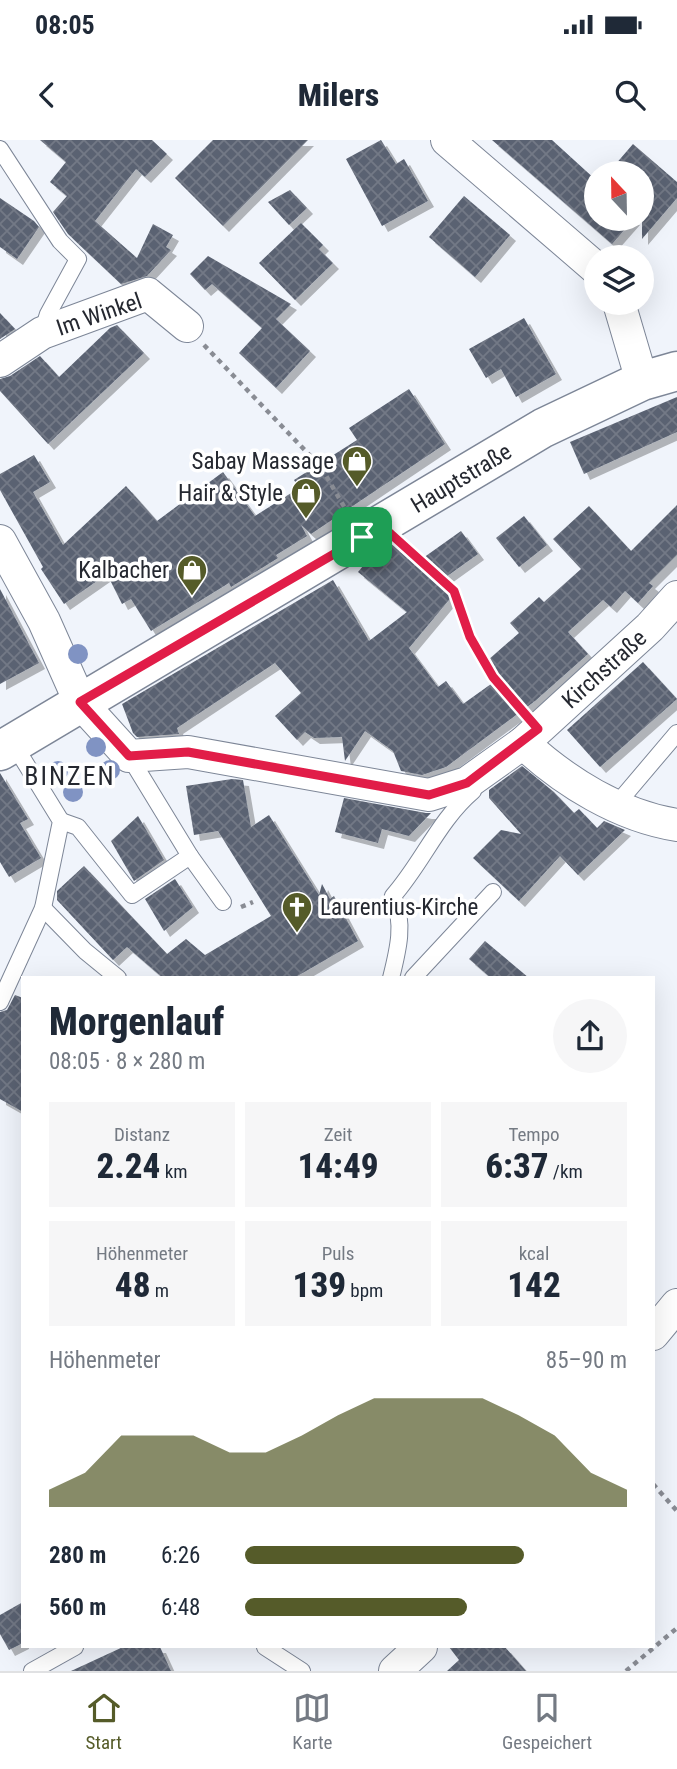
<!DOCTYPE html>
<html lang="de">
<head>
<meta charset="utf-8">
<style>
  :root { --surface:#fff; --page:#f6f6f7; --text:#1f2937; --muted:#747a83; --line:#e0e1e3; --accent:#555b29 }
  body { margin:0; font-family:"Roboto Condensed",sans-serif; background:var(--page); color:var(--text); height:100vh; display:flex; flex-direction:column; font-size:26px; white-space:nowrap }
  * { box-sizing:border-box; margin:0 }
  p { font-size:23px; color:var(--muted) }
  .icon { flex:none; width:38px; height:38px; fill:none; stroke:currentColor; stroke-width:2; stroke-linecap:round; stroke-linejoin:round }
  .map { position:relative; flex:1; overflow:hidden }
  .details { position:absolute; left:21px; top:836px; width:634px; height:672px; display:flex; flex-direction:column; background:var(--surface); border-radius:0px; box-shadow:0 7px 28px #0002 }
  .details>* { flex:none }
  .needle { width:46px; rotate:338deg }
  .controls { position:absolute; left:584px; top:21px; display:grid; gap:14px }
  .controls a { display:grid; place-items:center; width:70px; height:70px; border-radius:50%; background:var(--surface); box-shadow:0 7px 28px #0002; font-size:35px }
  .pin { position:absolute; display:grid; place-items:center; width:60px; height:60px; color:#fff; margin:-30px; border-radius:14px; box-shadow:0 4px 10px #0006 }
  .round { display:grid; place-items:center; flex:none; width:74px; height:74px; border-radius:37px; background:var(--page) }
  .summary { display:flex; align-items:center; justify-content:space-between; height:119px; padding:0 28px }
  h1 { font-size:38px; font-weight:800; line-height:52px }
  .stats { display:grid; grid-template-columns:repeat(3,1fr); gap:10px; height:119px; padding:7px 28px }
  .stats div { display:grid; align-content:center; border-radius:0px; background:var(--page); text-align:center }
  .stats b { font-size:35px; font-weight:800 }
  .stats small { font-size:19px; font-weight:400 }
  .stats p { font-size:19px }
  .chart { height:196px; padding:14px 28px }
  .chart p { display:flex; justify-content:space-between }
  .chart svg { width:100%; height:126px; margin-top:7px; fill:var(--accent); opacity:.7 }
  ul { padding:0 28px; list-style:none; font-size:23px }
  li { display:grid; grid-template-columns:112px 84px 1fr; align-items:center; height:52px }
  li i { height:18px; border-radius:9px; background:var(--accent) }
  .status { display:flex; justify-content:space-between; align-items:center; height:49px; padding:0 35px; background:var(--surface); direction:ltr }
  .status svg { height:19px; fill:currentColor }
  header { display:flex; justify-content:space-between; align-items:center; height:91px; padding:0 28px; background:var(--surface); font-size:32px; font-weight:800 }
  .tabs { display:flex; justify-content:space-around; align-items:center; height:98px; border-top:2px solid var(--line); background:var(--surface); font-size:19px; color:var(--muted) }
  .tabs a { display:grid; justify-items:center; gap:4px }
  .tabs .current { color:var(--accent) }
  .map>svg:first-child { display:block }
  .building { fill:url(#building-cross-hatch); filter:url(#shadow) }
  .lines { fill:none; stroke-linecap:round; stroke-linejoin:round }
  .service-casing { stroke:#7d8697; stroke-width:18 }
  .minor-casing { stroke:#7d8697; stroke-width:34 }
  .secondary-casing { stroke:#7d8697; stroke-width:41 }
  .path { stroke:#898c94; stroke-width:4.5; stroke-dasharray:5 5; stroke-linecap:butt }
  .service { stroke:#fff; stroke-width:16 }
  .minor { stroke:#fff; stroke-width:32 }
  .secondary { stroke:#fff; stroke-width:38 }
  .tree { fill:#8093c3 }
  .route-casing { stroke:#fff; stroke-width:14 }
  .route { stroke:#e11d48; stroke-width:9 }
  .labels { text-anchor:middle; stroke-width:7; stroke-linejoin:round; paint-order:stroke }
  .street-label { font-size:23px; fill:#252830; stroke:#fff }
  .poi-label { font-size:23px; fill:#252830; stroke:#fff; text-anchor:end }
  .quarter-label { font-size:26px; letter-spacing:2px; fill:#252830; stroke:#fff }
</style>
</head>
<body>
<div class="status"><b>08:05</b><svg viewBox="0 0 49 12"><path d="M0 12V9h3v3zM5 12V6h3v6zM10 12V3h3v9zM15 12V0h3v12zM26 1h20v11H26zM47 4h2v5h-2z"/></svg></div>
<header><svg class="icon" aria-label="back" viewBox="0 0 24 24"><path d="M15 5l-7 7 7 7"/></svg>Milers<svg class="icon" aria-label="search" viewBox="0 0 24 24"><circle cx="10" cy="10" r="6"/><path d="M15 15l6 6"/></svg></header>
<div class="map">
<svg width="677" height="1531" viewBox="0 0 677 1531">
  <defs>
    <pattern id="building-cross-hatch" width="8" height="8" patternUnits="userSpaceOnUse" patternTransform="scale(1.75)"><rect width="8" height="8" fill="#5a6272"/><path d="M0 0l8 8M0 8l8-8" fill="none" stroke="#737986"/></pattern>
    <filter id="shadow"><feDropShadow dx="6" dy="6" stdDeviation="0" flood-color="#0004"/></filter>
  </defs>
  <rect width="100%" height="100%" fill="#f0f4fb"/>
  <!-- building -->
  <g class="building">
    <path d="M40,0H152L167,14L145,37L136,29L95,81L137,118L153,84L173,95L166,107L171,110L147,136L121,144L68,94L53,72L67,56L50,42L66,22Z"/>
    <path d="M213,0H308L223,86L175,38Z"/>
    <path d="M381,0L396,24L404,19L428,61L382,86L346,19Z"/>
    <path d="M492,0H552L597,41V79H634L612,104Z"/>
    <path d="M633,4L677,42V58L642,99V33H608Z"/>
    <path d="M290,50L307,68L289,85L268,62Z"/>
    <path d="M464,56L510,95L475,137L429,97Z"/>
    <path d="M0,58L34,81L39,87L17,119L0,107Z"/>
    <path d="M301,83L323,105L319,109L333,123L295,160L259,123Z"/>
    <path d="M208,116L291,164L276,179L310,211L276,248L239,213L262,188L212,144L205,150L190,134Z"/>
    <path d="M0,173L15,189L0,199Z"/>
    <path d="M524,178L556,234L516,257L501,229L486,238L469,209Z"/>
    <path d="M117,185L144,213L48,304L0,251V239L10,236L40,216L59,237L110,188Z"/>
    <path d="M409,249L445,304L311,394L301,385L307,396L276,415L278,418L231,447L229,443L151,491L131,459L122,464L107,434L64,464L41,429L43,427L0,350V334L34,315L50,342L33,352L63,405L126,346L157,381L223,332L255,376L299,348L294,340L357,300L349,288Z"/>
    <path d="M677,257V292L584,334L570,302Z"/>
    <path d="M677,365V415L649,443L653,446L638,463L625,451L611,467L603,460L568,492L588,514L535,561L446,627L422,635L401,631L393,611L365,591L345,621L342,597L314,598L305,592L297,600L275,576L301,553L275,523L177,588L179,594L137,597L133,593L122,564L333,440L369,501L407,472L358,432L373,414L392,403L416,423L461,391L478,414L439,442L454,454L409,508L438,547L446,541L463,564L498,539L488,520L519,493L510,483L539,457L544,462L581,429L553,399L589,366L631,411Z"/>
    <path d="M524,376L547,405L519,427L496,398Z"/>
    <path d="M0,449L39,523L0,544Z"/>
    <path d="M643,522L677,559L600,627L567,590Z"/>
    <path d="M522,626L554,652L574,673L579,669L597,688L604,681L625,690L578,735L560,716L519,761L473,718L501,690L521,694L489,658V650Z"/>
    <path d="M0,633L28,679L20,683L41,718L9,737L0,722Z"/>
    <path d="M232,639L243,640L251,687L269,675L319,755L322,744L330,759L334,756L358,801L294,838H163L127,807L113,820L57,760V751L84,726L167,814L186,799L205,815L271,776L218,691L194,695L186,646Z"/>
    <path d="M344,658L426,673H431L409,696L382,689L378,703L335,692Z"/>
    <path d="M138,676L164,720L134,741L111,701Z"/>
    <path d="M175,739L193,767L164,791L145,759Z"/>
    <path d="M485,801L529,838H491L469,819Z"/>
    <path d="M15,855L23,858V972L0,959V872L7,870Z"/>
    <path d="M23,1462V1503L9,1510L0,1494V1475Z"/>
    <path d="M123,1507H160L171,1531H71Z"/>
    <path d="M449,1507H505L526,1531H447L459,1520Z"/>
  </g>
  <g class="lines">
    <!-- service casing -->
    <g class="service-casing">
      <g id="service">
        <path d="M0,9L60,101L78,119L48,174L42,193"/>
        <path d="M616,665L677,593"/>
        <path d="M61,681L78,687L132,755L190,716L129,616"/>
        <path d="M190,716L223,762"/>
        <path d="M43,768L85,811L118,838"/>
        <path d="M391,838C398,810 405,783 393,756C423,722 438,681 473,651L470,647"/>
        <path d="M413,838L493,752"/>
        <path d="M0,862L43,768L61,681L13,603"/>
        <path d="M265,1507L302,1531"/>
        <path d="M32,1531L75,1507"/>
      </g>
    </g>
    <!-- minor casing -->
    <g class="minor-casing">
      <g id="minor">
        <path d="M447,0L597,129"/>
        <path d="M619,163L642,241"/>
        <path d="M0,221L42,193L148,154L187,186"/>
        <path d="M0,401L44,481L80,562L129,616L188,612L429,655L467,643L523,603L650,487L677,457"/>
        <path d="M523,603C565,642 620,676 677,685"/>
        <path d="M653,1194L677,1165"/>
        <path d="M395,1531L421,1507"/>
      </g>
    </g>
    <!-- secondary casing -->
    <g class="secondary-casing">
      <path id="secondary" d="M0,611L543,288L642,241L677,231"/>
    </g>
    <!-- path -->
    <g class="path">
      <path d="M204,205L321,327L346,370"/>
      <path d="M405,407L454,451L470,497L493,537L519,567"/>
      <path d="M241,767L253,762"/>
      <path d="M653,1344L677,1371"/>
      <path d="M626,1531L677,1488"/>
    </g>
    <!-- service -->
    <use href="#service" class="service"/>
    <!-- minor -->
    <use href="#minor" class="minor"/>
    <!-- secondary -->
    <use href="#secondary" class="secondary"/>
  </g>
  <!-- trees -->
  <g class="tree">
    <circle cx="78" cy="514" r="10"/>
    <circle cx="96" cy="607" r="10"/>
    <circle cx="110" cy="630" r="10"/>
    <circle cx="58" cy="631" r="10"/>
    <circle cx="73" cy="652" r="10"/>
  </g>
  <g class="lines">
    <!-- route casing -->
    <g class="route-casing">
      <path id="route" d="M382,386L454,451L470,497L493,537L538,589L467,643L429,655L188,612L129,616L80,562Z"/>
    </g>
    <!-- route -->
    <use href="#route" class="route"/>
  </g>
  <!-- icons -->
  <defs>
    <g id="shop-pin" transform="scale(1.575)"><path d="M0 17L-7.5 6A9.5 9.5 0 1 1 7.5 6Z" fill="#555b29" stroke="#fff"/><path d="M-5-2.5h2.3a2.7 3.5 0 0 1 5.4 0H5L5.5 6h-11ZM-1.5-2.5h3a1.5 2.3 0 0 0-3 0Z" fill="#fff"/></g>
    <g id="church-pin" transform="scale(1.575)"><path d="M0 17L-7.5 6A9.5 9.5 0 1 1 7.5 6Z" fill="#555b29" stroke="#fff"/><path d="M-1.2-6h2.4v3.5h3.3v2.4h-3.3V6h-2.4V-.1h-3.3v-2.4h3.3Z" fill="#fff"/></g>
  </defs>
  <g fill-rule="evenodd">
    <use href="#shop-pin" x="357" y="321"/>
    <use href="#shop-pin" x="306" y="353"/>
    <use href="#shop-pin" x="192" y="430"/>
    <use href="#church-pin" x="297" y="767"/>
  </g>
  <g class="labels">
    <!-- street labels -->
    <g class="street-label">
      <text transform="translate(99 174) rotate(-19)" y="8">Im Winkel</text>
      <text transform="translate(461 338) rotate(-31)" y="8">Hauptstraße</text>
      <text transform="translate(604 529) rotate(-42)" y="8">Kirchstraße</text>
    </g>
    <!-- poi labels -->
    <g class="poi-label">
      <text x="334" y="329">Sabay Massage</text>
      <text x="283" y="361">Hair &amp; Style</text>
      <text x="169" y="438">Kalbacher</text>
      <text x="320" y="775" text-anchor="start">Laurentius-Kirche</text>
    </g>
    <!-- quarter labels -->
    <g class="quarter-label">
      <text x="70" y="645">BINZEN</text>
    </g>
  </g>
</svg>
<div class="controls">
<a><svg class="needle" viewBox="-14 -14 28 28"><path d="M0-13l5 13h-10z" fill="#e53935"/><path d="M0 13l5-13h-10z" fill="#747a83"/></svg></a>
<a><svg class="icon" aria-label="layers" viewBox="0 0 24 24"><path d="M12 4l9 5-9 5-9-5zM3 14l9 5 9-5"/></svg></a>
</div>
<div class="pin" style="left:362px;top:397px;background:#1e9e55"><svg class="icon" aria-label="arrive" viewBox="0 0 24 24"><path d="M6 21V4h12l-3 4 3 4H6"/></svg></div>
<section class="details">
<div class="summary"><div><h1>Morgenlauf</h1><p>08:05 · 8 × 280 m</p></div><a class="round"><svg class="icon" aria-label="share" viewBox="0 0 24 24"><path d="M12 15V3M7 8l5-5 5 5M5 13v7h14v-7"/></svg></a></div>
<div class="stats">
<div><p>Distanz</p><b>2.24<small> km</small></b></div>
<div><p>Zeit</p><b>14:49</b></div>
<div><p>Tempo</p><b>6:37<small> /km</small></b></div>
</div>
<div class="stats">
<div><p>Höhenmeter</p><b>48<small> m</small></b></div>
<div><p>Puls</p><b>139<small> bpm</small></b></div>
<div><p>kcal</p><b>142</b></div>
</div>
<div class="chart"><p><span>Höhenmeter</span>85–90 m</p>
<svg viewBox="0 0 160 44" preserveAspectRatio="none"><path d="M0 44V38L10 32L20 19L30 19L40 19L50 25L60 25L70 19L80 12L90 6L100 6L110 6L120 6L130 12L140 19L150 32L160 38V44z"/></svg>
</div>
<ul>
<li><b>280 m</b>6:26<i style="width:73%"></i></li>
<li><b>560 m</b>6:48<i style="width:58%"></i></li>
</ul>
</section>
</div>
<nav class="tabs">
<a class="current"><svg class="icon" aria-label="home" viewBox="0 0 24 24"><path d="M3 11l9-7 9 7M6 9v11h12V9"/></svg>Start</a>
<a><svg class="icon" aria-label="map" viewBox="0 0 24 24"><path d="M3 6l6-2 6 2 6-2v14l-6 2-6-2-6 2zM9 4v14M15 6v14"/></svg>Karte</a>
<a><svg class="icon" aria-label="saved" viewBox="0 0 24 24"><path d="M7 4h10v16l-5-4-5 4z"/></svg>Gespeichert</a>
</nav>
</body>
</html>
